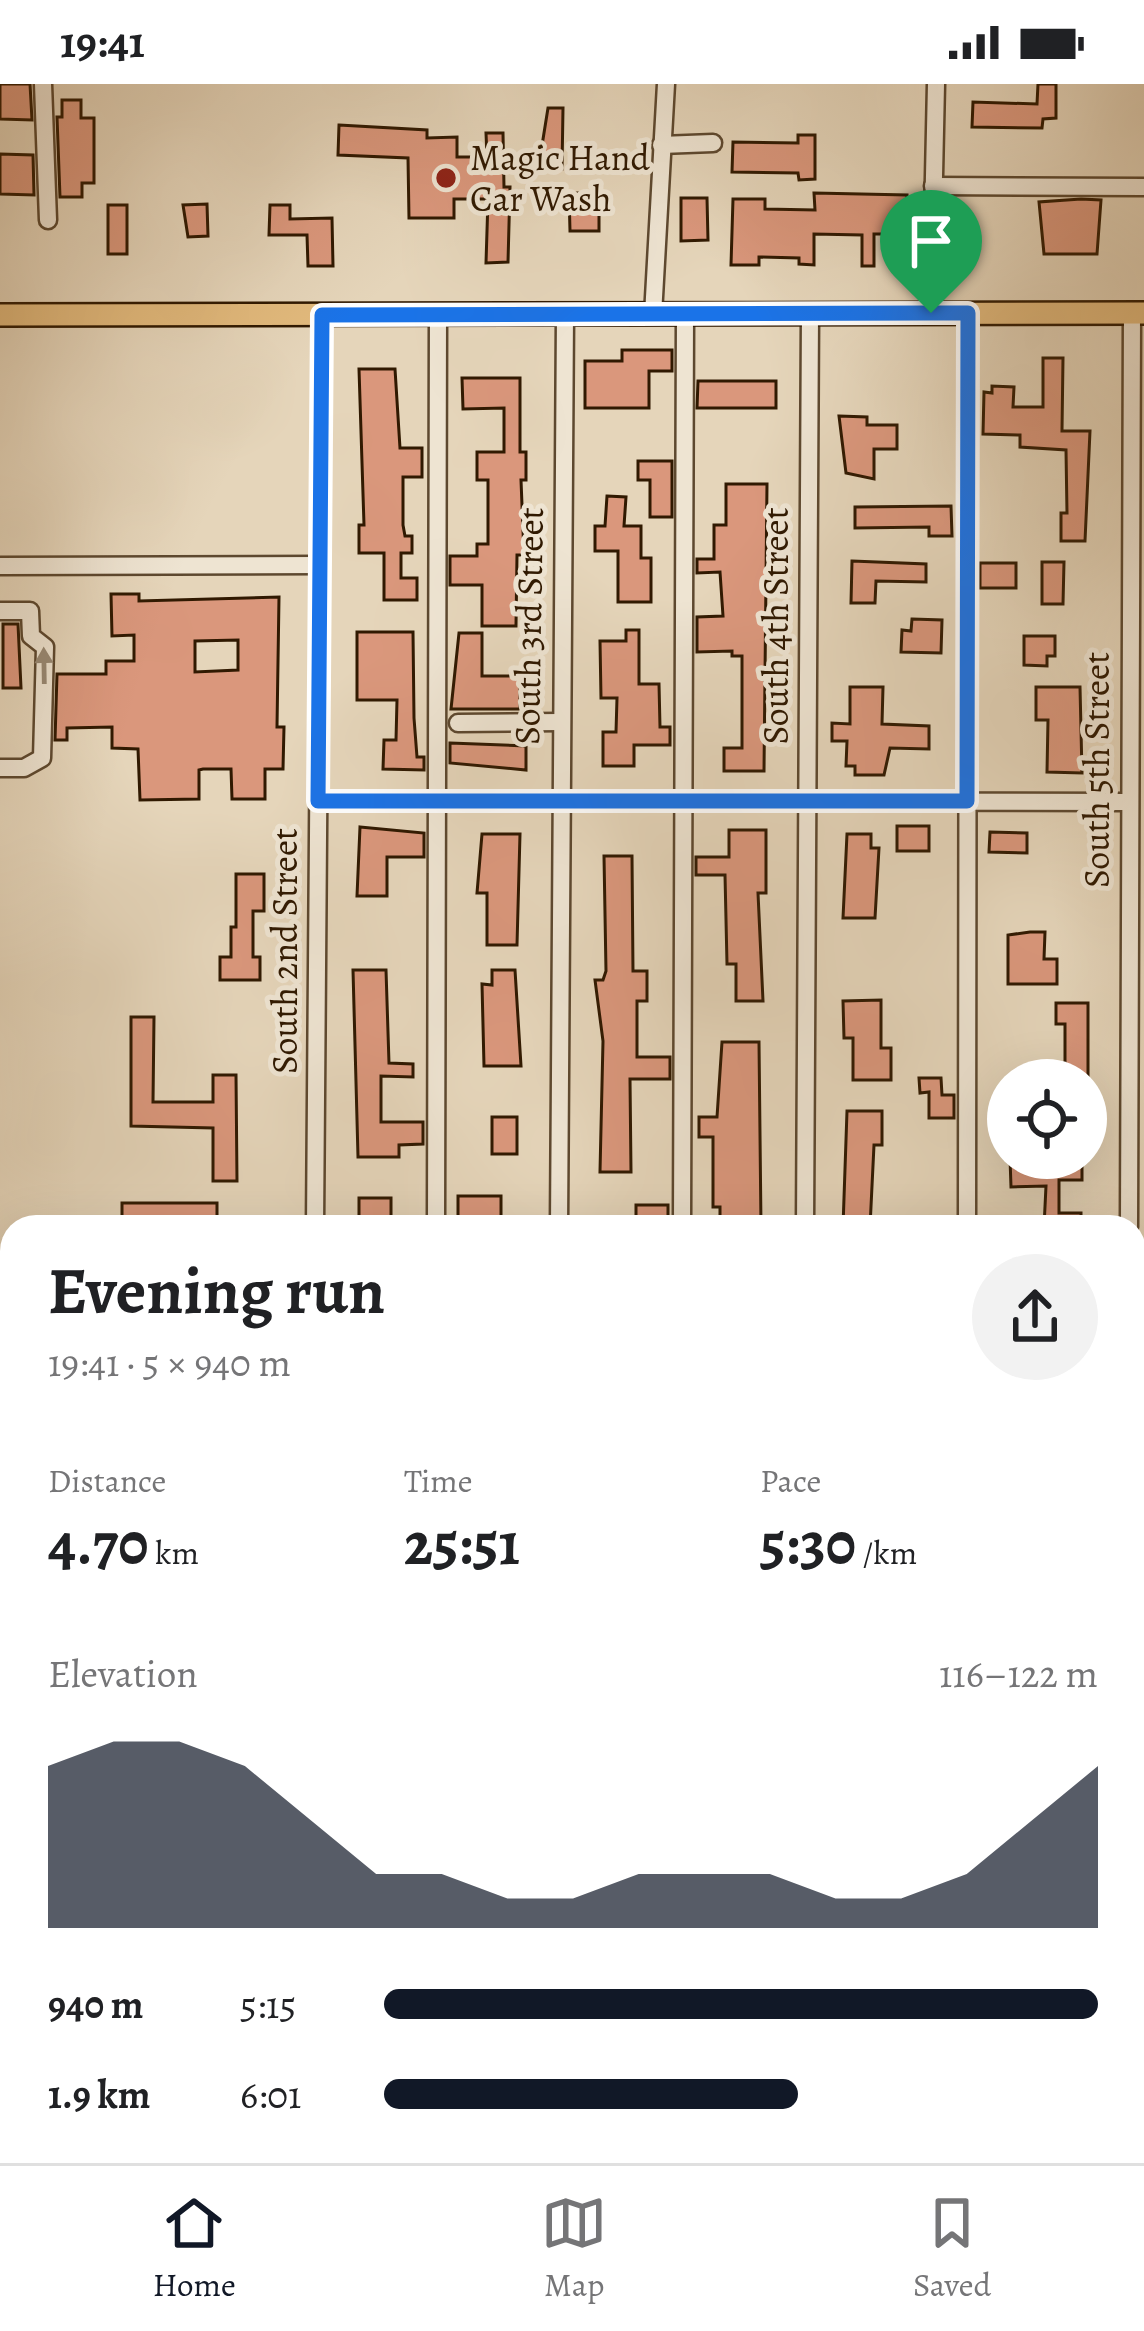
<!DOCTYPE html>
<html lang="en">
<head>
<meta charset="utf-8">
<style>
  :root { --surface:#fff; --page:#f2f2f2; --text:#202124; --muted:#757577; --line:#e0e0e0; --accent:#111827 }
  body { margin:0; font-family:Alegreya,serif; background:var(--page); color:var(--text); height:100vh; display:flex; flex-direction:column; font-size:45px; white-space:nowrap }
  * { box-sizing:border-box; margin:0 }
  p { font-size:39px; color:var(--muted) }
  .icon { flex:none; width:66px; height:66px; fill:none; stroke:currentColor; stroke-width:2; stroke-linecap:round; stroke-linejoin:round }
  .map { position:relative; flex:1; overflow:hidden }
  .drawer { position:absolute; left:0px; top:1131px; width:1146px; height:948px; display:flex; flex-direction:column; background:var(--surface); border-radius:36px 36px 0 0; box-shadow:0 12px 48px #0002 }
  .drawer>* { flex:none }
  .tools { position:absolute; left:987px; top:975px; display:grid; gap:24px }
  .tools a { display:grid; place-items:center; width:120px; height:120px; border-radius:50%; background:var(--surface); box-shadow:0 12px 48px #0002; font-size:60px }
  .pin { position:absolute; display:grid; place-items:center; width:102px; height:102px; color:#fff; margin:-123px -51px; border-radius:50% 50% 50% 0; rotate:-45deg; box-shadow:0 0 12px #0007 }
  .pin .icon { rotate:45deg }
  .round { display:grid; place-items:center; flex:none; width:126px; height:126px; border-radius:63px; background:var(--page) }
  .overview { display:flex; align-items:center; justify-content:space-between; height:204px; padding:0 48px }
  h1 { font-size:66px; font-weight:700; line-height:90px }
  .metrics { display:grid; grid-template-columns:repeat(3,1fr); gap:18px; height:204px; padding:12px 48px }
  .metrics div { display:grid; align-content:center }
  .metrics b { font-size:60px; font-weight:700 }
  .metrics small { font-size:33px; font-weight:400 }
  .metrics p { font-size:33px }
  .chart { height:336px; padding:24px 48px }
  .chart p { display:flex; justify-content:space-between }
  .chart svg { width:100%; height:216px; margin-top:12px; fill:var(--accent); opacity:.7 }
  ul { padding:0 48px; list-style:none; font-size:39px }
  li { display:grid; grid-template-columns:192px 144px 1fr; align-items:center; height:90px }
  li i { height:30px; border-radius:15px; background:var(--accent) }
  .status { display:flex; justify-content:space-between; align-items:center; height:84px; padding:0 60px; background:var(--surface); direction:ltr }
  .status svg { height:33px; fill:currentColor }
  .tab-bar { display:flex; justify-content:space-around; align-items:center; height:168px; border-top:3px solid var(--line); background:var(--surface); font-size:33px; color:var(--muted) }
  .tab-bar a { display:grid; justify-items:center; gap:6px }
  .tab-bar .active { color:var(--accent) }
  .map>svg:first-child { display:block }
  .building { fill:#da977c; stroke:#301901; stroke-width:3; fill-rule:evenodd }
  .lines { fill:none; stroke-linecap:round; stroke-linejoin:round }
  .minor-casing { stroke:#5d482f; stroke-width:21 }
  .major-casing { stroke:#301901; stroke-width:26 }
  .minor { stroke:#eee4d2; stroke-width:16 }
  .major { stroke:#e2ba7d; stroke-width:21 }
  .oneway { fill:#988974 }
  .route-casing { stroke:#fff; stroke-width:24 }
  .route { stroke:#1a73e8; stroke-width:15 }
  .poi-dot { fill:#8f2418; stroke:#eee4d2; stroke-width:4.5 }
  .labels { text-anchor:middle; stroke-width:10; stroke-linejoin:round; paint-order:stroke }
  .poi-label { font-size:36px; fill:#301901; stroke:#eee4d2; text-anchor:start }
  .street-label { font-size:36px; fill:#301901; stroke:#eee4d2 }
</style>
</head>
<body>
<div class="status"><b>19:41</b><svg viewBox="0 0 49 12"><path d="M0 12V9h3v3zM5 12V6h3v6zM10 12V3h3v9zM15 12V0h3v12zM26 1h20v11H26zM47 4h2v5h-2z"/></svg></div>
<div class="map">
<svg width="1144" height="2079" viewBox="0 0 1144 2079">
  <rect width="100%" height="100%" fill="#e5d5ba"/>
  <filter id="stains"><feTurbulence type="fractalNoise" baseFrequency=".00167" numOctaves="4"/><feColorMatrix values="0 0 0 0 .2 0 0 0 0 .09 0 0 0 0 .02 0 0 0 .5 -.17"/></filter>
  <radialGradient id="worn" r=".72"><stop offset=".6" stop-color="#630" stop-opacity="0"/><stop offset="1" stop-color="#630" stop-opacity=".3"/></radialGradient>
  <!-- building -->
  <g class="building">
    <path d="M0,0H30L32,36L0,35Z"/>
    <path d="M1038,0H1056V34L1043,35L1042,44L972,43L973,18L1037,20Z"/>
    <path d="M62,16H81V34H94V99H82V113H60L57,33H62Z"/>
    <path d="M548,24H563L562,85H547V74H540Z"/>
    <path d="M339,41L427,46V54L457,53V73H487L486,49H503L504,103H510L508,178L486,179L488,115H454V134H409L408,74L338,71Z"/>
    <path d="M798,51H815V95L799,96L798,89L732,88L733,58L798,59Z"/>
    <path d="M0,70L33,71L34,111L0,110Z"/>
    <path d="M569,109H599V147H570Z"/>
    <path d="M814,109L907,111L906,150H874V182H862V151L814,150V181L799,180V174L759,173V181H731L733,115H765V125L815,126Z"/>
    <path d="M681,114H707L708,156L681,157Z"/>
    <path d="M1081,115L1101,116L1097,170H1044L1039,118Z"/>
    <path d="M207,120L208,152L188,153L183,121Z"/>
    <rect x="108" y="121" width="19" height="49"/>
    <path d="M270,121H290V135L332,134L333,182H308L307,151H269Z"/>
    <path d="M622,266H672V287H649V324H585V277H622Z"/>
    <path d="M1043,274H1063L1062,347H1090L1085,457H1061V429H1067L1066,366L1020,363V351L983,350L984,308L992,309V302L1014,303L1013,323H1043Z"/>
    <path d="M359,285H395L400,364H422V393H403V441L405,452H412V469H401V494H417V516H384V469H359V441H364Z"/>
    <path d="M462,294H520V368H526V396H521L524,471H517L516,542H482V501H450V472H477V460H488V396H477V368H504V324L463,325Z"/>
    <path d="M698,297H776V324H697Z"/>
    <path d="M839,332L867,333V341H897V365H874V395L846,389Z"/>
    <path d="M638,377H672V433H650V396H638Z"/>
    <path d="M726,400H767L764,687H724V664H742V572H732V567L697,568V533L723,532L720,488L697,489V475H714V441H726Z"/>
    <path d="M607,412L626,413L624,442H641V474H651V518H618V467H595V442H605Z"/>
    <path d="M951,422L952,452H929V443L855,444V423Z"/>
    <path d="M852,477L926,480V498L876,497L875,519H851Z"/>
    <path d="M1042,478H1064L1063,520H1042Z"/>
    <rect x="980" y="479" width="36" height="25"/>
    <path d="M111,510H139V517L279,513L277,643H284L283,685H265V715H232L231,685H203L199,686V715L140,716L138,665L112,664V643L67,644V656H55L57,590H106V577H134V551L112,552ZM238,556V586L195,588V557Z"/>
    <path d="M912,535L942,536L941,569L901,568L902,546L911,547Z"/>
    <path d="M3,540H18L21,604H3Z"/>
    <path d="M626,546H639V600H659L660,643H670V661H634V682H603V648H616L617,614H601L600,557H626Z"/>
    <path d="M357,548H413L414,634L417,673H424V686L383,685L384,656H396L397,616H357Z"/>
    <path d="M459,549H482V592H520V625H451Z"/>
    <path d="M1024,552H1055V572H1047V582L1024,581Z"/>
    <path d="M850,603H883L882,640L929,642V665L890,664L884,691H855V682H846L847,657H832V639L850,640Z"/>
    <path d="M1036,603H1080L1082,689L1047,688L1048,636H1036Z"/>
    <path d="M450,659L526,662V686L450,679Z"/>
    <rect x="897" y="742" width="32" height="25"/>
    <path d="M360,743L424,749V773H387V812H357Z"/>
    <path d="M729,746H766V809H758L763,917H736V880H727L725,791H696V773H729Z"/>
    <path d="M990,748L1027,749V769L989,768Z"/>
    <path d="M482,750H520L517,861H487V809H477Z"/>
    <path d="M847,750H871V764H879L875,834H843Z"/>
    <path d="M604,772H632L633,887H647V917H637V973H670V995H630L631,1088H600L603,957L595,896H603L606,887Z"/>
    <path d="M236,790H264V827H253V873H260V896H220V873H231V843H236Z"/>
    <path d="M1030,848H1045L1044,875H1057V900H1008V851Z"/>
    <path d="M353,886H386L389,979L413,980V993L381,992V1038H423V1060L399,1061V1073H358Z"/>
    <path d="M492,886H515L521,982H484L482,900L492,901Z"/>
    <path d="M881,916V964H891V996H853V954H844L843,917Z"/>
    <path d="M1056,919H1088V996H1065V940H1056Z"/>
    <path d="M131,933H154L153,1018H213V991H236L237,1097H213V1044L131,1042Z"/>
    <path d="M722,958H759L761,1143H720V1123H713V1053H699V1033H717Z"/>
    <path d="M919,994H941L942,1011H954V1034H929V1008L920,1009Z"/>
    <path d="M847,1027H882V1061H874L870,1143H843Z"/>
    <rect x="492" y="1033" width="25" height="37"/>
    <path d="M1010,1074L1082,1076V1096H1059V1129H1081V1143H1044L1046,1102L1011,1103Z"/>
    <rect x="458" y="1112" width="43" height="31"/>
    <rect x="359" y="1114" width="32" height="21"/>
    <path d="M122,1119H217V1142L122,1141Z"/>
    <rect x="636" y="1121" width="32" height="22"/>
  </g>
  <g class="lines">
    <!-- minor casing -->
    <g class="minor-casing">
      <g id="minor">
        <path d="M43,0L48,136"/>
        <path d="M661,61L713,59"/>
        <path d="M933,102L1144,103"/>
        <path d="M931,229L936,0"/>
        <path d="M653,231L666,0"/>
        <path d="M0,482L319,481"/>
        <path d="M0,527H30L31,552L45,563L42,674L24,684H0"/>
        <path d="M458,639L560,638"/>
        <path d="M318,717L1129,718"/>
        <path d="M315,1143L322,231"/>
        <path d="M436,1143L438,230"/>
        <path d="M559,1143L565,230"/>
        <path d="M682,1143L685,230"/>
        <path d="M805,1143L810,229"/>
        <path d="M967,1143L968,229"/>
        <path d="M1129,1143L1132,229"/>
        <path d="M1134,1202H1144"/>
        <path d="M0,1398H12"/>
        <path d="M1134,1599L1144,1597"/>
        <path d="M0,1867L12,1862"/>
        <path d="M310,2067V2079"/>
        <path d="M797,2067V2079"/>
        <path d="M814,2067V2079"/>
        <path d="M49,2079V2067"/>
      </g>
    </g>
    <!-- major casing -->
    <g class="major-casing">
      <path id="major" d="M0,231L1144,229"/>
    </g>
    <!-- minor -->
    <use href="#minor" class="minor"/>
    <!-- major -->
    <use href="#major" class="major"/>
  </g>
  <!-- one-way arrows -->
  <defs><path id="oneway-solid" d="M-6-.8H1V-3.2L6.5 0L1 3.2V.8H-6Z" transform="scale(3)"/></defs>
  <use class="oneway" href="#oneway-solid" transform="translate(44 582) rotate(-91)"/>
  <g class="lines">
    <!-- route casing -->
    <g class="route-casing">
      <path id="route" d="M931,229H968L967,717H318L322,231Z"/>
    </g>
    <!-- route -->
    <use href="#route" class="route"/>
  </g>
  <!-- markers -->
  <circle class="poi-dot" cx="446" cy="94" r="12"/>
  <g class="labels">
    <!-- poi labels -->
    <g class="poi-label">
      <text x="470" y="86">Magic Hand<tspan x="470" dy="41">Car Wash</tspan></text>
    </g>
    <!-- street labels -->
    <g class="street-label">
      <text transform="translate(528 542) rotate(-89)" y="13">South 3rd Street</text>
      <text transform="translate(775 542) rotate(-90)" y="13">South 4th Street</text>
      <text transform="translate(1096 686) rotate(-90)" y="13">South 5th Street</text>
      <text transform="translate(284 867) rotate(-90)" y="13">South 2nd Street</text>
    </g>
  </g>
  <rect width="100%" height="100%" filter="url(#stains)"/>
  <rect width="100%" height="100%" fill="url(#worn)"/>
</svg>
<div class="tools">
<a><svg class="icon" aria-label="locate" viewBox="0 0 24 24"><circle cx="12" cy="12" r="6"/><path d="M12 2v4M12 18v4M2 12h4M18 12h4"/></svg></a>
</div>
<div class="pin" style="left:931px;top:229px;background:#1e9e55"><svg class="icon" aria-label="arrive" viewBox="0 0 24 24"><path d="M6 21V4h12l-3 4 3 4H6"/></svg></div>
<section class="drawer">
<div class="overview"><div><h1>Evening run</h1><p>19:41 · 5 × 940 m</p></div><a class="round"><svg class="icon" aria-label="share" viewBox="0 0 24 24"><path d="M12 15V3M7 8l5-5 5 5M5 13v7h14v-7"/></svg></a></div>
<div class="metrics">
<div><p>Distance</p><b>4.70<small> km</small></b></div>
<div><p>Time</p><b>25:51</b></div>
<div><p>Pace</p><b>5:30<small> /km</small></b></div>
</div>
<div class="chart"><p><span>Elevation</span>116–122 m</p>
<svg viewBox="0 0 160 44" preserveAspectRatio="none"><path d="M0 44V11L10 6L20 6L30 11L40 22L50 33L60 33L70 38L80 38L90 33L100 33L110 33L120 38L130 38L140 33L150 22L160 11V44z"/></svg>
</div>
<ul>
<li><b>940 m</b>5:15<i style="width:100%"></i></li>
<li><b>1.9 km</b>6:01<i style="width:58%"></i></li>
</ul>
</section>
</div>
<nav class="tab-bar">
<a class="active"><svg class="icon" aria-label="home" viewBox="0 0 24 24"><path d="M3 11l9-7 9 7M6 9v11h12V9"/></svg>Home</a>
<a><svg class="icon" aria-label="map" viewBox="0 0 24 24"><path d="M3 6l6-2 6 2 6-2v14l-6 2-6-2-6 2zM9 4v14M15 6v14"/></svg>Map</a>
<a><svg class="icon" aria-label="saved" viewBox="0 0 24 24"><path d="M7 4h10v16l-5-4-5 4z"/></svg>Saved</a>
</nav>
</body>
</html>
